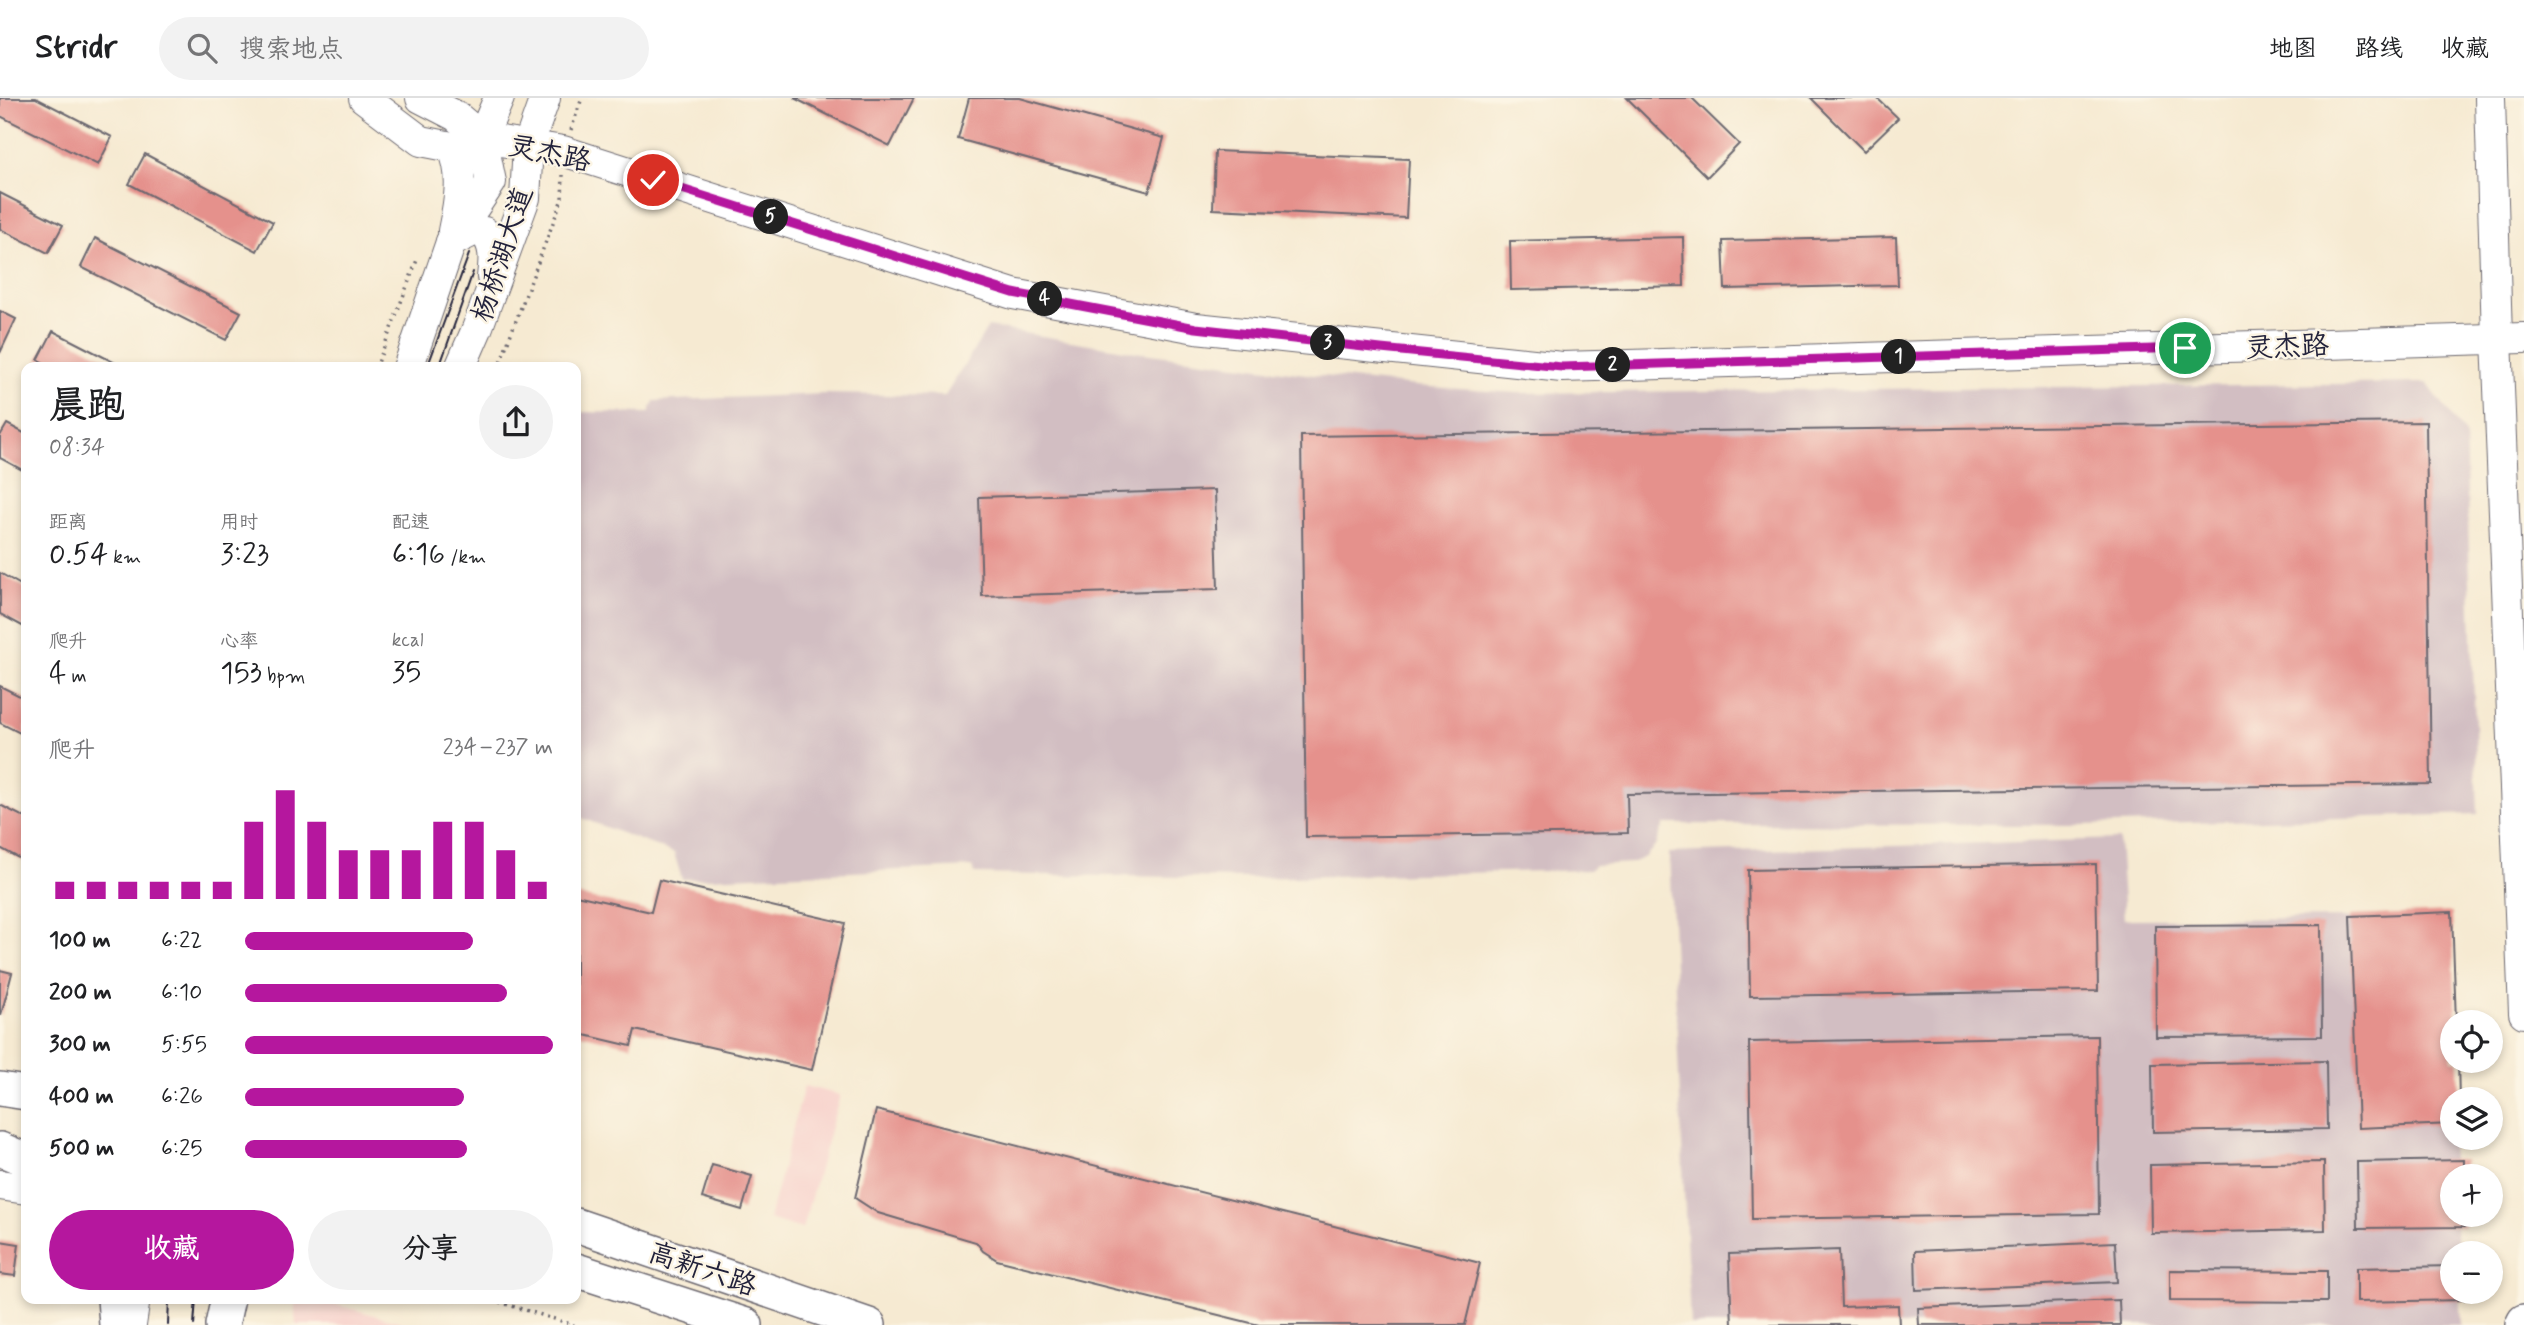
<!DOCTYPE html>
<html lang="zh">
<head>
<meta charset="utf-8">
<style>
  :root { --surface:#fff; --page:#f2f2f2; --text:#202124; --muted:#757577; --line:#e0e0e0; --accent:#b5179e }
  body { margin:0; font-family:Mynerve,"LXGW WenKai TC",sans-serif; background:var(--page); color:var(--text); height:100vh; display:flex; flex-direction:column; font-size:26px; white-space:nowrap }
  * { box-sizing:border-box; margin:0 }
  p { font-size:23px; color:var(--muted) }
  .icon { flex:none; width:38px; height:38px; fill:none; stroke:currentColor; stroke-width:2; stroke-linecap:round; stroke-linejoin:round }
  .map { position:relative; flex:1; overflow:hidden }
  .side { position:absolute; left:21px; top:264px; width:560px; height:942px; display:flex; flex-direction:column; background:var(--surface); border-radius:14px; box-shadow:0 4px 10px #0003 }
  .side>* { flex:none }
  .controls { position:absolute; left:2440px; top:912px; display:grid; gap:14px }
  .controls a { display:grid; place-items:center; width:63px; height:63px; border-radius:50%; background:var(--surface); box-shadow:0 4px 10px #0003; font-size:35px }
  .pin { position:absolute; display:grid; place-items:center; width:60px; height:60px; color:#fff; margin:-30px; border:4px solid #fff; border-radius:50%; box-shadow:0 2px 7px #0007 }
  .km { position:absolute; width:35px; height:35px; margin:-18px; border-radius:50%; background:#222; color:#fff; font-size:19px; line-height:35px; text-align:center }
  .round { display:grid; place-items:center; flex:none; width:74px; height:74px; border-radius:37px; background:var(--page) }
  .summary { display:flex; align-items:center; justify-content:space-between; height:119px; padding:0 28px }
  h1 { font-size:38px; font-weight:600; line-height:52px }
  .stats { display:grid; grid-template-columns:repeat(3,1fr); gap:10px; height:119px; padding:7px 28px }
  .stats div { display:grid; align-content:center }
  .stats b { font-size:30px; font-weight:600 }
  .stats small { font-size:19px; font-weight:400 }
  .stats p { font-size:19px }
  .chart { height:196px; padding:14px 28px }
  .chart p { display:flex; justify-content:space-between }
  .chart svg { width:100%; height:126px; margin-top:7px; stroke:var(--accent); stroke-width:6 }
  .primary-button { display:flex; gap:14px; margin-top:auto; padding:14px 28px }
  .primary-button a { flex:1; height:80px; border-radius:42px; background:var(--accent); color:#fff; font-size:28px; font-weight:600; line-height:80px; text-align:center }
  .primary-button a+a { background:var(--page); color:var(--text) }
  ul { padding:0 28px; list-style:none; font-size:23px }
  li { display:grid; grid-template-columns:112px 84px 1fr; align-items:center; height:52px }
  li i { height:18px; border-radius:9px; background:var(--accent) }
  header { display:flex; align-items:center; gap:42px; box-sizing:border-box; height:98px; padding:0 35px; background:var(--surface); border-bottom:2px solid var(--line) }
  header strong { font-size:33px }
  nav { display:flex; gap:38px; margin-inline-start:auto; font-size:24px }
  .search { width:490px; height:63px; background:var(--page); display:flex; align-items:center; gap:18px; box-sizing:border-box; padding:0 24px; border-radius:38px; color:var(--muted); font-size:26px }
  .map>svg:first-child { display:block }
  .built { fill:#f7d0cb }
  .industrial { fill:#d2bec2 }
  .building { fill:#e5918c }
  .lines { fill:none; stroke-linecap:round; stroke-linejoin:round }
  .secondary-casing { stroke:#6c6870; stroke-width:32 }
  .primary-casing { stroke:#6c6870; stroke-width:36 }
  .path { stroke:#6c6870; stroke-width:3.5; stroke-dasharray:2 5; stroke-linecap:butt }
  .secondary { stroke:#fff; stroke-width:30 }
  .primary { stroke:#fff; stroke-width:33 }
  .tram { stroke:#22223b; stroke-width:2 }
  .route-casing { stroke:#fff; stroke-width:14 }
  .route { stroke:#b5179e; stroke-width:9 }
  .labels { text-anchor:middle; stroke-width:5; stroke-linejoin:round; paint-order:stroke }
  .street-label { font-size:28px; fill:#22223b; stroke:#fcf5e5 }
</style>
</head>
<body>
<header>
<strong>Stridr</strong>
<div class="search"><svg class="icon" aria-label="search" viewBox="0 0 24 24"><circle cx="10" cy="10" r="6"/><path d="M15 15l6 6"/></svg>搜索地点</div>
<nav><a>地图</a><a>路线</a><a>收藏</a></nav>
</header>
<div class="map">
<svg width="2524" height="1227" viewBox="0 0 2524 1227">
  <rect width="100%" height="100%" fill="#fcf5e5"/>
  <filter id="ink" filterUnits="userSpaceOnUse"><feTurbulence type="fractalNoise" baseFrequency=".0143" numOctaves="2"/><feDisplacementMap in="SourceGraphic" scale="14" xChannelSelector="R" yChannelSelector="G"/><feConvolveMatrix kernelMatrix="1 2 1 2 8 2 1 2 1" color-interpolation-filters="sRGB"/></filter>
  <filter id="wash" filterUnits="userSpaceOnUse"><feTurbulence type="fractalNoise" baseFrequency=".00686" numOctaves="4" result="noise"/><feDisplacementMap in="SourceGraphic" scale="28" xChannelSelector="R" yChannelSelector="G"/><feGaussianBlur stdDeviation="1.57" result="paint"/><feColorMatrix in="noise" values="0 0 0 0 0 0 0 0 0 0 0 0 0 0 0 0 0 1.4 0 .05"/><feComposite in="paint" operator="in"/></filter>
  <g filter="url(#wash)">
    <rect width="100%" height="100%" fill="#f6ead2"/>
    <!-- built -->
    <g class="built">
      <path d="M804,988L840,997L802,1131L769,1121Z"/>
      <path d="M294,1201H315L411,1227H296Z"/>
    </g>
    <!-- industrial -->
    <g class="industrial">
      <path d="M988,229L1142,255L1314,277L1416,288L1517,295L2427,285L2465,337L2478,716L2083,727L1664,726L1656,747L1645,759L1631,765L1595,767L1589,772L1246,780L975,776L972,769L682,781L674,755L576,718V314L649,315L654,303L750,299L824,296L945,298Z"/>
      <path d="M2119,741L2124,821L2439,820L2453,1078L2452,1116L2455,1117L2457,1155H2452V1194H2459L2461,1227H1690L1669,755Z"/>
    </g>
    <g id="blocks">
      <!-- building -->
      <g class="building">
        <path d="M0,0H36L112,39L98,67L0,18Z"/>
        <path d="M794,0H914L890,48Z"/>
        <path d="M969,0H1020L1164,40L1149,94L958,41Z"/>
        <path d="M1627,0H1692L1739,46L1707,79Z"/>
        <path d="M1811,0H1877L1898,20L1864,53Z"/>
        <path d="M1215,53L1409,61L1406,120L1213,111Z"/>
        <path d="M145,56L273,124L257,153L129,86Z"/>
        <path d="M0,95L63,127L48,155L0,131Z"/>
        <path d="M1683,139L1684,188L1511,192L1510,143Z"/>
        <path d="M1896,139L1898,187L1725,191L1723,143Z"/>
        <path d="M95,140L241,214L226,242L81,169Z"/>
        <path d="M0,213L16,221L0,255Z"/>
        <path d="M53,233L125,270H54L38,262Z"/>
        <path d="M2426,324L2431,686L1627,696L1628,735L1306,739L1301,338Z"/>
        <path d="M7,326L26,336V374L0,360V338Z"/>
        <path d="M1215,392L1218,491L982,498L979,399Z"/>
        <path d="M0,475L26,490V530L0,516Z"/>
        <path d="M0,588L26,601V638L0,625Z"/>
        <path d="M0,707L26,720V764L0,750Z"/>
        <path d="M2096,766L2098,893L1750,898L1748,772Z"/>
        <path d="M659,782L845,825L812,972L635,932L631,948L576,935V797L651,814Z"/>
        <path d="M2452,814L2456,924H2452V962H2458L2459,1001H2452V1026L2358,1030L2350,818Z"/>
        <path d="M2321,827L2322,938L2156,939L2155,828Z"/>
        <path d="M0,872L12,875L1,917H0Z"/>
        <path d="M2097,938L2099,1116L1752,1121L1749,944Z"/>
        <path d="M2326,963L2327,1031L2153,1034L2152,966Z"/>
        <path d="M876,1012L1480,1165L1465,1227H1259L997,1162L983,1153L976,1144L878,1115L855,1100Z"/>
        <path d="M2464,1062V1078H2452V1116H2465V1129L2358,1130L2357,1064Z"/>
        <path d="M2324,1064L2325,1132L2151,1135L2150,1067Z"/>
        <path d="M712,1067L752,1078L742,1112L702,1100Z"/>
        <path d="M0,1143L19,1146L15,1178L0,1176Z"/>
        <path d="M2115,1144L2117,1184L1916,1192L1915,1153Z"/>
        <path d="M1839,1152L1841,1209L1898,1207L1899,1227H1732L1729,1156Z"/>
        <path d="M2452,1168V1194H2463L2464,1202L2356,1204V1170Z"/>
        <path d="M2170,1172L2327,1173V1204L2170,1203Z"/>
        <path d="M2119,1202L2120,1227H1919L1918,1210Z"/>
      </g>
    </g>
  </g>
  <g filter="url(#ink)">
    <use href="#blocks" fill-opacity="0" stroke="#6c6870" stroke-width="2"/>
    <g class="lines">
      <!-- secondary casing -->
      <g class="secondary-casing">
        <g id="secondary">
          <path d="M364,0L421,43L452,49C465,75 459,105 453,133"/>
          <path d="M421,0L456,18L482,40L465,41"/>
          <path d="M2490,0L2497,240L2524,915"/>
          <path d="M482,40L563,53L1013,196L1196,230L1562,269L2524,240"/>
          <path d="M451,144L473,133L484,134C496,148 494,162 492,179"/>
          <path d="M408,270L451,144L491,84L482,40L499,0"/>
          <path d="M460,270L477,231L525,100L528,48L545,0"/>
          <path d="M0,1087L26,1091"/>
          <path d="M131,1227L135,1200"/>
        </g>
      </g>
      <!-- primary casing -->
      <g class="primary-casing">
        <g id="primary">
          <path d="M0,991L26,995"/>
          <path d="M0,1051L26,1062"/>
          <path d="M576,1127L869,1227"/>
          <path d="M576,1172L746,1227"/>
          <path d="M114,1200L116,1227"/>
          <path d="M222,1227L228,1200"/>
          <path d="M2522,1227L2524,1223"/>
        </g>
      </g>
      <!-- path -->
      <g class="path">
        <path d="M571,32L582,0"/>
        <path d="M376,270L417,162"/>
        <path d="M498,270L562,101L563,77"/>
        <path d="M486,1200L574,1227"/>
      </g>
      <!-- secondary -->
      <use href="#secondary" class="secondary"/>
      <!-- primary -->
      <use href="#primary" class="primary"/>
      <!-- tram -->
      <g class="tram">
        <path d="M427,270L469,156"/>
        <path d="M439,270L473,174"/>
        <path d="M168,1227L169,1200"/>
        <path d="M194,1227L196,1200"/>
      </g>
    </g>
  </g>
  <g class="lines" filter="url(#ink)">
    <!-- route casing -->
    <g class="route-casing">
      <path id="route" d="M653,82L1013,195L1196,230L1381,251L1562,269L2185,250"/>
    </g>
    <!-- route -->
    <use href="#route" class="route"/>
  </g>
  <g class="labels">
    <!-- street labels -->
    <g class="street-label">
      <text transform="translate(550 54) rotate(12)" y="10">灵杰路</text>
      <text transform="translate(501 156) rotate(-72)" y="10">杨桥湖大道</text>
      <text transform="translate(2287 247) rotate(-2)" y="10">灵杰路</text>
      <text transform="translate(703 1170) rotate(19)" y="10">高新六路</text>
    </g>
  </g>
</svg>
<div class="controls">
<a><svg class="icon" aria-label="locate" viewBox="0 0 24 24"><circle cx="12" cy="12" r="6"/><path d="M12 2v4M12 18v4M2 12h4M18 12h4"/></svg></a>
<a><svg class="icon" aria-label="layers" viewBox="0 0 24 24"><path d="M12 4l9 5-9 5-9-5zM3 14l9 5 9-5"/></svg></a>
<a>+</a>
<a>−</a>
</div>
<div class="pin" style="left:2185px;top:250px;background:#1e9e55"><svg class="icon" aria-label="arrive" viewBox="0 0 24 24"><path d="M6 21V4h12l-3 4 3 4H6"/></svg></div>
<div class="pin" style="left:653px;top:82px;background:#d93025"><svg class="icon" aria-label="check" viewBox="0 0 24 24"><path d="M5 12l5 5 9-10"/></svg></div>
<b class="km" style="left:1899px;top:259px">1</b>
<b class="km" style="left:1613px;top:267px">2</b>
<b class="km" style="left:1328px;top:245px">3</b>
<b class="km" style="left:1045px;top:201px">4</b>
<b class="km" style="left:771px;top:119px">5</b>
<section class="side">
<div class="summary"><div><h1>晨跑</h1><p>08:34</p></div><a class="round"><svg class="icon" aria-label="share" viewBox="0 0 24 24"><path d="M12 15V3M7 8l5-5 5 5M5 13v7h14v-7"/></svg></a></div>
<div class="stats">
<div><p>距离</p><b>0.54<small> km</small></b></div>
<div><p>用时</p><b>3:23</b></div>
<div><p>配速</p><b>6:16<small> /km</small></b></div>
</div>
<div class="stats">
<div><p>爬升</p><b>4<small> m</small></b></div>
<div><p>心率</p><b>153<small> bpm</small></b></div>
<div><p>kcal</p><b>35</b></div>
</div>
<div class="chart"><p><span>爬升</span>234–237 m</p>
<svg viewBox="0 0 160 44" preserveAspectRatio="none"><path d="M5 44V38M15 44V38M25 44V38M35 44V38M45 44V38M55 44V38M65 44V17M75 44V6M85 44V17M95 44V27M105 44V27M115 44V27M125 44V17M135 44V17M145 44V27M155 44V38"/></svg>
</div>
<ul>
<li><b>100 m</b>6:22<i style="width:74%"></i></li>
<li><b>200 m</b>6:10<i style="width:85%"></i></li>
<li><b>300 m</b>5:55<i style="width:100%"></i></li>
<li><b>400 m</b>6:26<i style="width:71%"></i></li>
<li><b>500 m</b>6:25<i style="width:72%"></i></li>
</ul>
<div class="primary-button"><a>收藏</a><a>分享</a></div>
</section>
</div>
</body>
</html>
